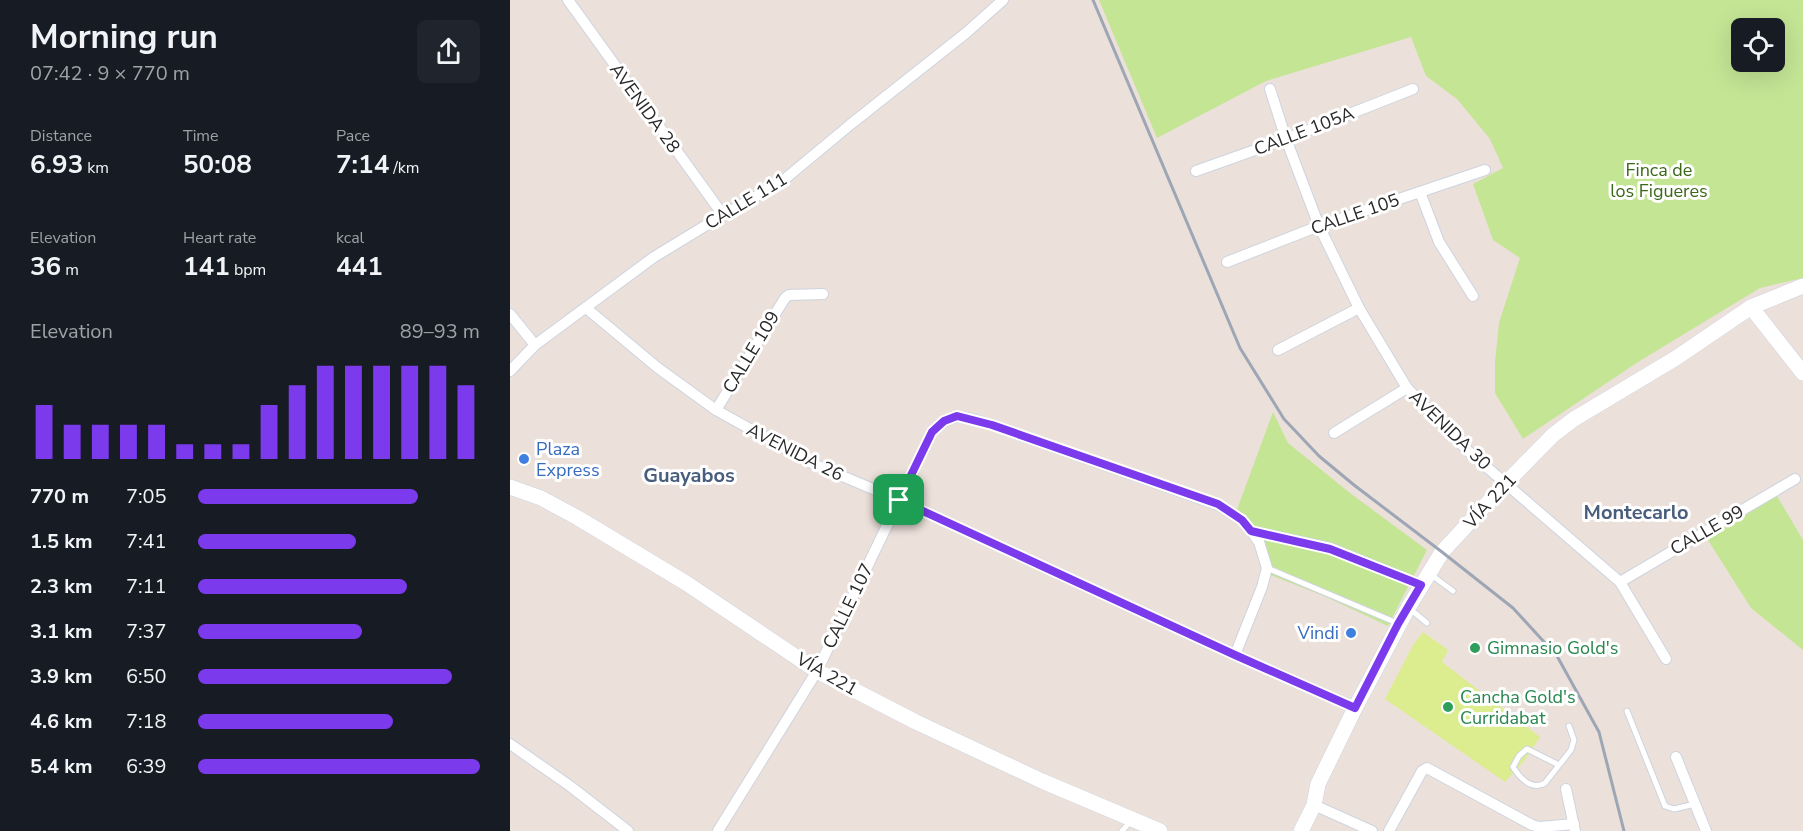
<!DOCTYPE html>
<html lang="en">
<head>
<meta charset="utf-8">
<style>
  :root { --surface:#171b24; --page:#20242c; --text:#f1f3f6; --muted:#9ea1a6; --accent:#7c3aed }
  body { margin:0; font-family:"Nunito Sans",sans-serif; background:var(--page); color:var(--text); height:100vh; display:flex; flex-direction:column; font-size:22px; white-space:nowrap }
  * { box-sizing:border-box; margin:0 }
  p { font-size:20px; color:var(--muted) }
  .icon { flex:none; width:33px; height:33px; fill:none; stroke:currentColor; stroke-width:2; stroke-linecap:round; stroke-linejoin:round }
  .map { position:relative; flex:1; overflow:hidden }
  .panel { display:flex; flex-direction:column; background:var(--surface); width:510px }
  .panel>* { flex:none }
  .buttons { position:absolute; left:1221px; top:18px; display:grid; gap:12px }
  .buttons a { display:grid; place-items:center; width:54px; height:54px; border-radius:9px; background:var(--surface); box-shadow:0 6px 24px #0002; font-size:30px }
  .pin { position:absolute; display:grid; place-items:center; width:51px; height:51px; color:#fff; margin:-26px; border-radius:12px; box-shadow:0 3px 9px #0006 }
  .round { display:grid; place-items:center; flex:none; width:63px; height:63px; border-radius:9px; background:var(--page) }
  .summary { display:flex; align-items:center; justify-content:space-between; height:102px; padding:0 30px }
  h1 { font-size:33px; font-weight:700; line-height:45px }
  .metrics { display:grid; grid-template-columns:repeat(3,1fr); gap:9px; height:102px; padding:6px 30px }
  .metrics div { display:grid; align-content:center }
  .metrics b { font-size:26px; font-weight:700 }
  .metrics small { font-size:16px; font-weight:400 }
  .metrics p { font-size:16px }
  .chart { height:168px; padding:12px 30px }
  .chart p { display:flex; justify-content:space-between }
  .chart svg { width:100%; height:108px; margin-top:6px; stroke:var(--accent); stroke-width:6 }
  ul { padding:0 30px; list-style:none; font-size:20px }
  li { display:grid; grid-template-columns:96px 72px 1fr; align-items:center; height:45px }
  li i { height:15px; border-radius:8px; background:var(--accent) }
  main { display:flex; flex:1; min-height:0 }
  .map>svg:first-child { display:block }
  .green { fill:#c3e594; fill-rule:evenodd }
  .pitch { fill:#dced8f }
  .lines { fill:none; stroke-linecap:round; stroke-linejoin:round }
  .lane-casing { stroke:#cdd4df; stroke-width:7 }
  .street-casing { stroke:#cdd4df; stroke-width:12 }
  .secondary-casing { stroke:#cdd4df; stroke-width:16 }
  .lane { stroke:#fff; stroke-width:5 }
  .street { stroke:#fff; stroke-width:10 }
  .secondary { stroke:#fff; stroke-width:15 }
  .rail { stroke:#9da6b5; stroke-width:3 }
  .route-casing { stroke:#fff; stroke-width:12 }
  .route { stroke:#7c3aed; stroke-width:8 }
  .shop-dot { fill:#3f7fe0; stroke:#fff; stroke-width:2 }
  .leisure-dot { fill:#2e9e5b; stroke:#fff; stroke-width:2 }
  .labels { text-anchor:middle; stroke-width:6; stroke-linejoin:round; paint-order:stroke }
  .street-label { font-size:18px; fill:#292929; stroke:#fff }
  .park-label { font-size:18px; fill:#3b6917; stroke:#fff }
  .shop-label { font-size:18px; fill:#366cbe; stroke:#fff; text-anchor:start }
  .leisure-label { font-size:18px; fill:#27864d; stroke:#fff; text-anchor:start }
  .neighbourhood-label { font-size:20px; font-weight:bold; fill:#485e7c; stroke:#fff }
</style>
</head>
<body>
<main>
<section class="panel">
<div class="summary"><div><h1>Morning run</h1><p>07:42 · 9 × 770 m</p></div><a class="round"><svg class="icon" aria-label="share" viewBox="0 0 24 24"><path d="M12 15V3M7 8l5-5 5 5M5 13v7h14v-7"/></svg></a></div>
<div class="metrics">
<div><p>Distance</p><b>6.93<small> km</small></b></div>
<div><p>Time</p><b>50:08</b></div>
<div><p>Pace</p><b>7:14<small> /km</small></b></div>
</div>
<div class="metrics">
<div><p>Elevation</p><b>36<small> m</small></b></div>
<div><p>Heart rate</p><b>141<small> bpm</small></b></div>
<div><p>kcal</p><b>441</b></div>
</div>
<div class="chart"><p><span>Elevation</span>89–93 m</p>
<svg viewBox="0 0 160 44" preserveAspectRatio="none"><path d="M5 44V22M15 44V30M25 44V30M35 44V30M45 44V30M55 44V38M65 44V38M75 44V38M85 44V22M95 44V14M105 44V6M115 44V6M125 44V6M135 44V6M145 44V6M155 44V14"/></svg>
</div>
<ul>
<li><b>770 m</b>7:05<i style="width:78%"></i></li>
<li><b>1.5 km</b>7:41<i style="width:56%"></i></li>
<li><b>2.3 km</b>7:11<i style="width:74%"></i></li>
<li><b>3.1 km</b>7:37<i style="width:58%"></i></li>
<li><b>3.9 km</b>6:50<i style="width:90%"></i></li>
<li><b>4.6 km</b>7:18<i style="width:69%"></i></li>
<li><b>5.4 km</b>6:39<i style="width:100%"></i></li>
</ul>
</section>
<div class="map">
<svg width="1293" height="831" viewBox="0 0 1293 831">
  <rect width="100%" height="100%" fill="#ece0da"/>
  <!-- green -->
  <g class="green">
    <path d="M589,0H1293V278L1250,288L1128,362L1013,439L985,393V362L989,323L1010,258L983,240L963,184L993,168L980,139L947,99L916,76L901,37L756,81L647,138ZM1232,28H1264V62H1232Z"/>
    <path d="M763,412L778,443L840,493L917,550L878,626L816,597L758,574L751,546L725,515Z"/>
    <path d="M1267,496L1293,540V650L1241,608L1196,537Z"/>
  </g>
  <!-- pitch -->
  <path class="pitch" d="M913,632L938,650L932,662L1030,737L1014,761L995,782L875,699L903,645Z"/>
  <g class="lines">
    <!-- lane casing -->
    <g class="lane-casing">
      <g id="lane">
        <path d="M757,568L887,623"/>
        <path d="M920,574L943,591"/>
        <path d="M900,609L917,623"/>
        <path d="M1117,711L1155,806L1164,809L1185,804"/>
        <path d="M1049,765L1017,749L1009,756L1003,767C1010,778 1022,791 1035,783L1061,750L1064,740L1059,726"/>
        <path d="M612,831L620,822"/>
      </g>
    </g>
    <!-- street casing -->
    <g class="street-casing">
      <g id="street">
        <path d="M58,0L213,215"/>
        <path d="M760,89L776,139L809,226L849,308L897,388L958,451L1110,582L1156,659"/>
        <path d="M686,171L776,139L903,89"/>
        <path d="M910,192L929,242L963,296"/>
        <path d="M717,262L809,226L975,170"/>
        <path d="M76,308L148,368L206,410L299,462L389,500L725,655L845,708"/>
        <path d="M0,314L25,345"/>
        <path d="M768,350L849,308"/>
        <path d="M0,371L25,345L144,257L213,215L270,183L341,124L456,33L493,0"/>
        <path d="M206,410L275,298L279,295L313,294"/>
        <path d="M824,433L897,388"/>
        <path d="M741,531L820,548L911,585"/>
        <path d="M1110,582L1285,479"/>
        <path d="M0,744L60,786L118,831"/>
        <path d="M1166,757L1196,831"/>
        <path d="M1056,789L1065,831"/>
        <path d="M804,805L862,831"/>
        <path d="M208,831L307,671L422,432C445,409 454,417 482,425L708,505L732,520L741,531L749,542L757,568L752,587L725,655"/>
        <path d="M879,831L912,771L917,768L1022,825L1030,827L1064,824"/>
      </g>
    </g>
    <!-- secondary casing -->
    <g class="secondary-casing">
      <g id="secondary">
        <path d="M1241,307L1293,373"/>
        <path d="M0,487L31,498L68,518L176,583L307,671L406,722L532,781L650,831"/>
        <path d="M791,831L804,805L808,784L845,708L898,608L932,552L996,483L1043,435L1064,419L1166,358L1241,307L1293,286"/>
      </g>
    </g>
    <!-- lane -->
    <use href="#lane" class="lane"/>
    <!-- street -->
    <use href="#street" class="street"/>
    <!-- secondary -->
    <use href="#secondary" class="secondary"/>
    <!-- rail -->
    <path class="rail" d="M583,0L730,348L774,419L809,456L844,485L932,552L1003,608L1047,656L1089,732L1114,831"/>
  </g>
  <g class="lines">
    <!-- route casing -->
    <g class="route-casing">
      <path id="route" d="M447,416L482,425L708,504L732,520L741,531L820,549L911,585L888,624L845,708L725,655L389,500L422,432L434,421Z"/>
    </g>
    <!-- route -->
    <use href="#route" class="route"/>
  </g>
  <!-- markers -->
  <g class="shop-dot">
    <circle cx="14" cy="459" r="6"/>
    <circle cx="841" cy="633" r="6"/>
  </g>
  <g class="leisure-dot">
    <circle cx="965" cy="648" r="6"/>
    <circle cx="938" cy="707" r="6"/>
  </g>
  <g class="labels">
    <!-- street labels -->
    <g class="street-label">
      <text transform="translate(135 108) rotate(54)" y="6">AVENIDA 28</text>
      <text transform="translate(794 131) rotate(-21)" y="6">CALLE 105A</text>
      <text transform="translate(236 201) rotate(-31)" y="6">CALLE 111</text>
      <text transform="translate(845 214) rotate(-19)" y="6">CALLE 105</text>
      <text transform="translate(241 352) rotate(-59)" y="6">CALLE 109</text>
      <text transform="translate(940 430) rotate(44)" y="6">AVENIDA 30</text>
      <text transform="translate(285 452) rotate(27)" y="6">AVENIDA 26</text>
      <text transform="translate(980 501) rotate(-47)" y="6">VÍA 221</text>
      <text transform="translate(1197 530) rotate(-30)" y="6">CALLE 99</text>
      <text transform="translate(338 606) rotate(-64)" y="6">CALLE 107</text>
      <text transform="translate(317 674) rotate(30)" y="6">VÍA 221</text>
    </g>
    <!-- park labels -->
    <g class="park-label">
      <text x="1149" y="176">Finca de<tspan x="1149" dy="21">los Figueres</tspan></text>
    </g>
    <!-- shop labels -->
    <g class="shop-label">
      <text x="26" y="455">Plaza<tspan x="26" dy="21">Express</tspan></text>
      <text x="829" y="639" text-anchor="end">Vindi</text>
    </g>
    <!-- leisure labels -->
    <g class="leisure-label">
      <text x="977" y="654">Gimnasio Gold's</text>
      <text x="950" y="703">Cancha Gold's<tspan x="950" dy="21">Curridabat</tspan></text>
    </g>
    <!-- neighbourhood labels -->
    <g class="neighbourhood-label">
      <text x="179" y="482">Guayabos</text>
      <text x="1126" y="519">Montecarlo</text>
    </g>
  </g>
</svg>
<div class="buttons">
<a><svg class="icon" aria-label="locate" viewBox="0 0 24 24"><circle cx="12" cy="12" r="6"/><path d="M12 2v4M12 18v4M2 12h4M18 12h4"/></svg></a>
</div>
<div class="pin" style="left:389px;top:500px;background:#1e9e55"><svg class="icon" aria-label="arrive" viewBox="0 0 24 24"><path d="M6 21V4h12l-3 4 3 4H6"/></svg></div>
</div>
</main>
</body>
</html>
